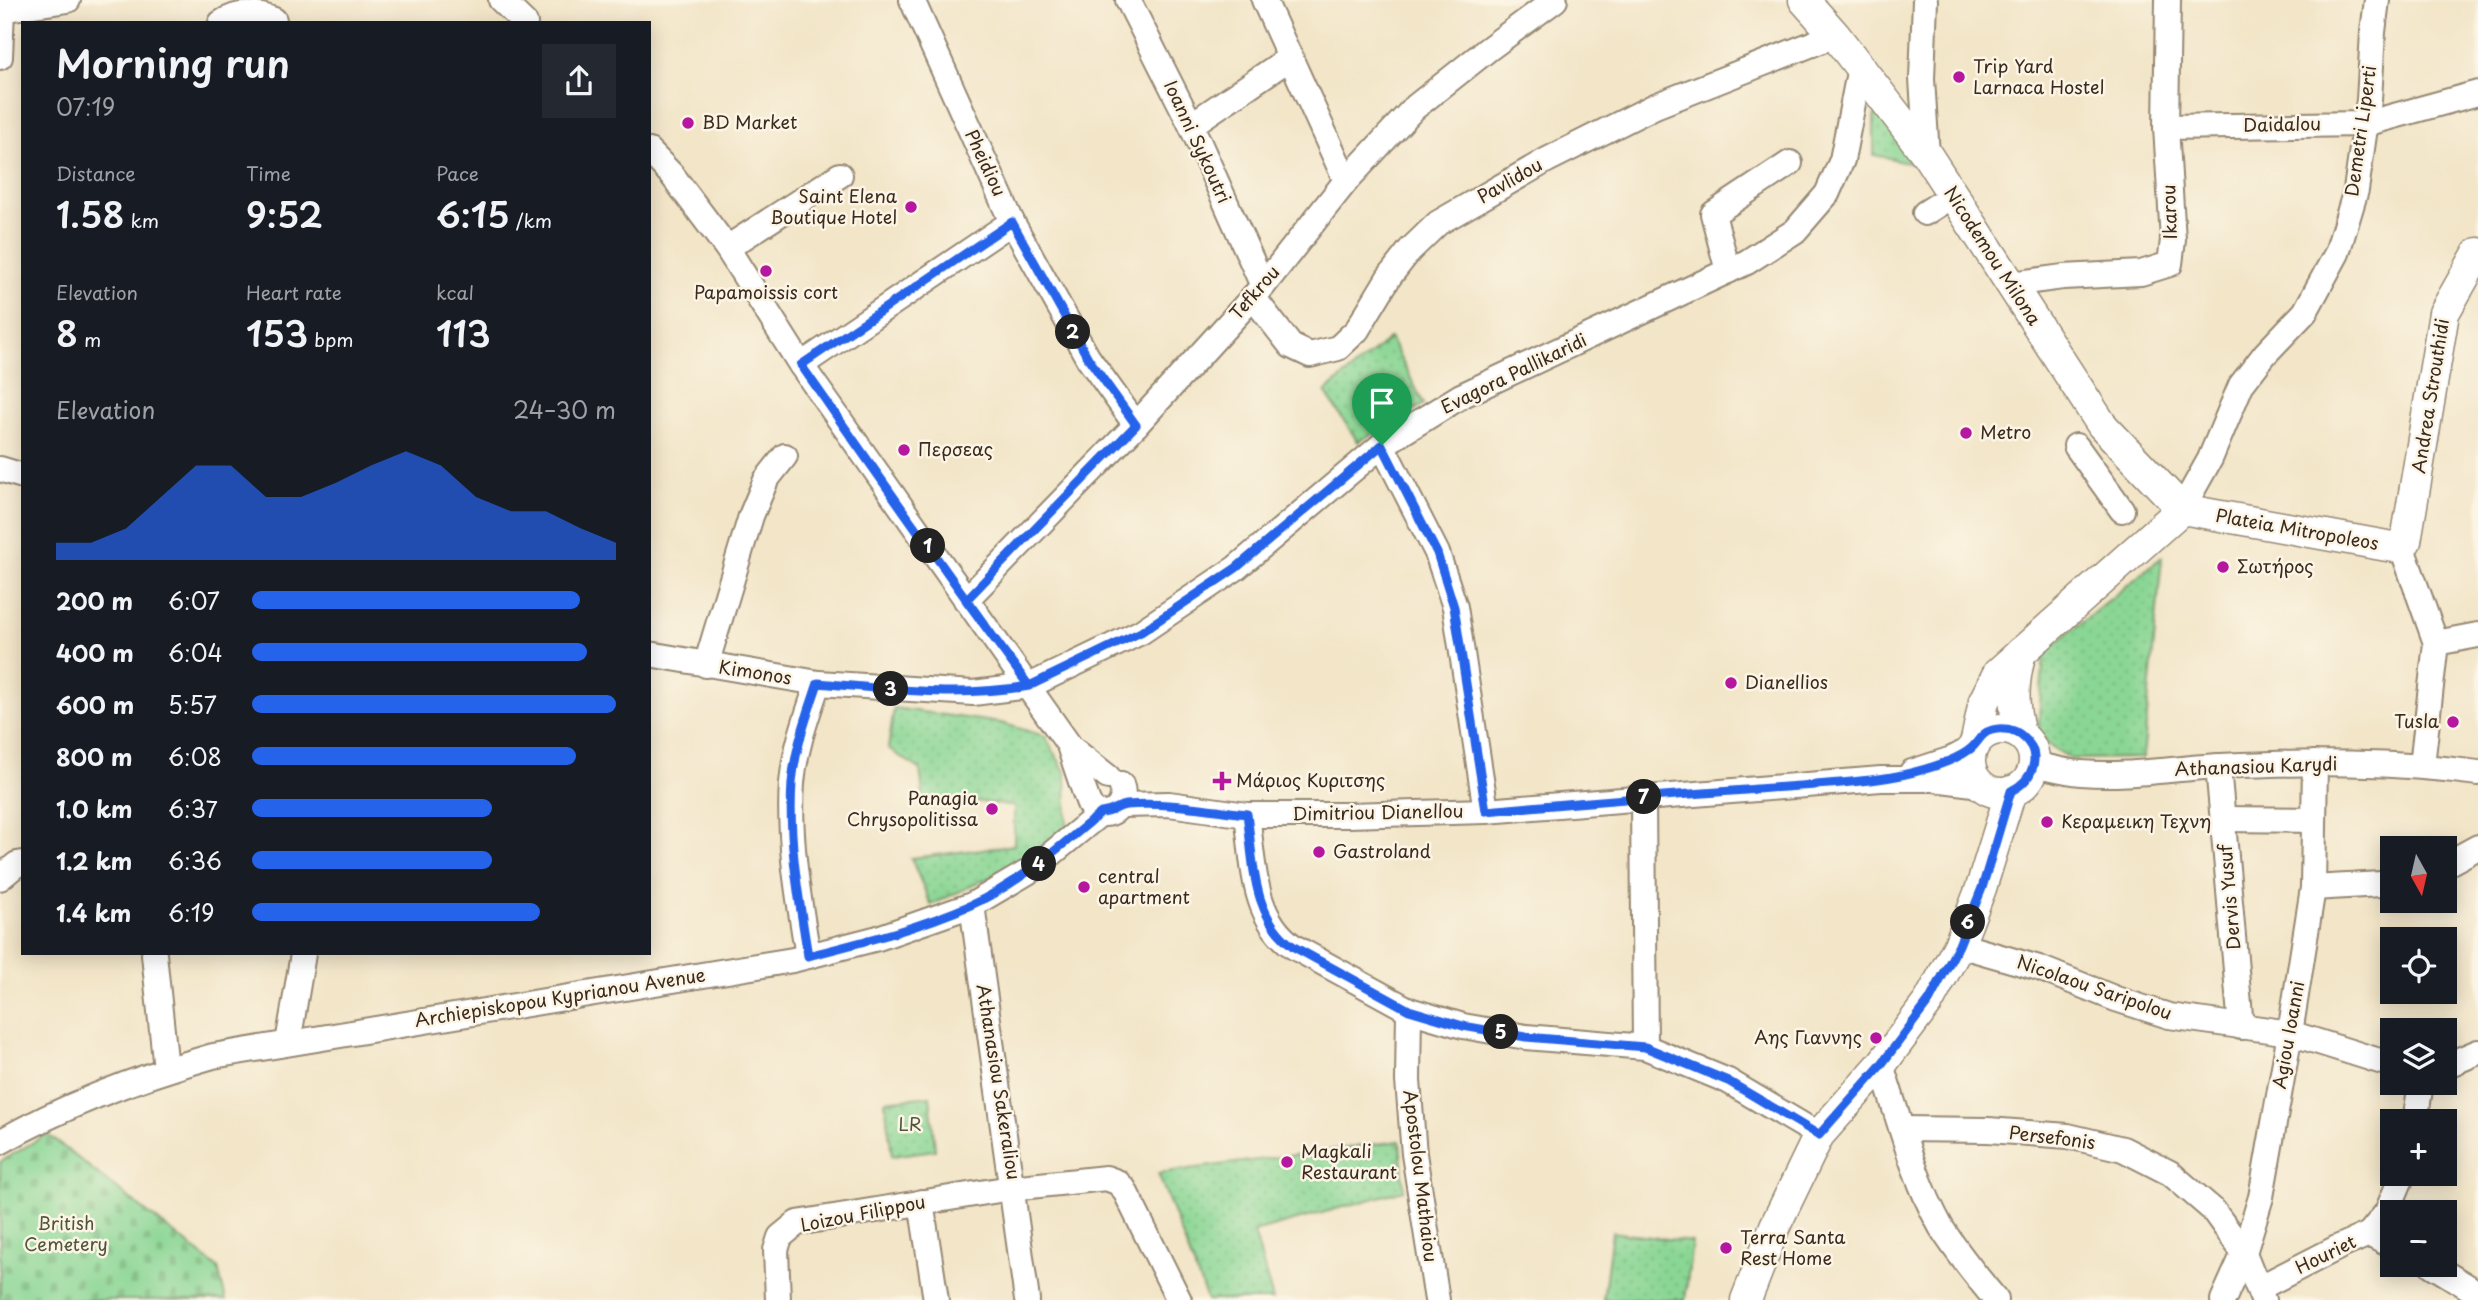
<!DOCTYPE html>
<html lang="en">
<head>
<meta charset="utf-8">
<style>
  :root { --surface:#171b24; --page:#242831; --text:#f1f3f6; --muted:#9ea1a6; --accent:#2563eb }
  body { margin:0; font-family:"Playpen Sans",sans-serif; background:var(--page); color:var(--text); height:100vh; display:flex; flex-direction:column; font-size:26px; white-space:nowrap }
  * { box-sizing:border-box; margin:0 }
  p { font-size:23px; color:var(--muted) }
  .icon { flex:none; width:38px; height:38px; fill:none; stroke:currentColor; stroke-width:2; stroke-linecap:round; stroke-linejoin:round }
  .map { position:relative; flex:1; overflow:hidden }
  .panel { position:absolute; left:21px; top:21px; width:630px; height:934px; display:flex; flex-direction:column; background:var(--surface); border-radius:0px; box-shadow:0 4px 18px #0003 }
  .panel>* { flex:none }
  .needle { width:46px; rotate:172deg }
  .buttons { position:absolute; left:2380px; top:836px; display:grid; gap:14px }
  .buttons a { display:grid; place-items:center; width:77px; height:77px; border-radius:0px; background:var(--surface); box-shadow:0 4px 18px #0003; font-size:35px }
  .pin { position:absolute; display:grid; place-items:center; width:60px; height:60px; color:#fff; margin:-72px -30px; border-radius:50% 50% 50% 0; rotate:-45deg; box-shadow:0 0 7px #0007 }
  .pin .icon { rotate:45deg }
  .km { position:absolute; width:35px; height:35px; margin:-18px; border-radius:50%; background:#222; color:#fff; font-size:19px; line-height:35px; text-align:center }
  .round { display:grid; place-items:center; flex:none; width:74px; height:74px; border-radius:0px; background:var(--page) }
  .head { display:flex; align-items:center; justify-content:space-between; height:119px; padding:0 35px }
  h1 { font-size:38px; font-weight:600; line-height:52px }
  .figures { display:grid; grid-template-columns:repeat(3,1fr); gap:10px; height:119px; padding:7px 35px }
  .figures div { display:grid; align-content:center }
  .figures b { font-size:35px; font-weight:600 }
  .figures small { font-size:19px; font-weight:400 }
  .figures p { font-size:19px }
  .chart { height:196px; padding:14px 35px }
  .chart p { display:flex; justify-content:space-between }
  .chart svg { width:100%; height:126px; margin-top:7px; fill:var(--accent); opacity:.7 }
  ul { padding:0 35px; list-style:none; font-size:23px }
  li { display:grid; grid-template-columns:112px 84px 1fr; align-items:center; height:52px }
  li i { height:18px; border-radius:9px; background:var(--accent) }
  .map>svg:first-child { display:block }
  .cemetery { fill:url(#cemetery-stones); stroke:#628059; stroke-width:2 }
  .park { fill:url(#park-dots); stroke:#628059; stroke-width:2 }
  .lines { fill:none; stroke-linecap:round; stroke-linejoin:round }
  .minor-casing { stroke:#968873; stroke-width:28 }
  .major-casing { stroke:#968873; stroke-width:33 }
  .minor { stroke:#fff; stroke-width:24 }
  .major { stroke:#fff; stroke-width:30 }
  .route-casing { stroke:#fff; stroke-width:14 }
  .route { stroke:#2563eb; stroke-width:9 }
  .poi-dot { fill:#b5179e; stroke:#fcf5e5; stroke-width:2.5 }
  .labels { text-anchor:middle; stroke-width:5; stroke-linejoin:round; paint-order:stroke }
  .poi-label { font-size:18px; fill:#3b2a1e; stroke:#fcf5e5; text-anchor:start }
  .street-label { font-size:18px; fill:#3b2a1e; stroke:#fcf5e5 }
  .park-label { font-size:18px; fill:#4f553c; stroke:#fcf5e5 }
</style>
</head>
<body>
<div class="map">
<svg width="2478" height="1300" viewBox="0 0 2478 1300">
  <defs>
    <pattern id="cemetery-stones" width="16" height="16" patternUnits="userSpaceOnUse" patternTransform="scale(1.75)"><rect width="16" height="16" fill="#8ad694"/><path d="M2 7V4a2 2 0 0 1 4 0v3zM10 15v-3a2 2 0 0 1 4 0v3z" fill="#78b87f"/></pattern>
    <pattern id="park-dots" width="8" height="8" patternUnits="userSpaceOnUse" patternTransform="scale(1.75)"><rect width="8" height="8" fill="#8ad694"/><path d="M2 2h.1M6 6h.1" fill="none" stroke="#78b87f" stroke-width="1.8" stroke-linecap="round"/></pattern>
  </defs>
  <rect width="100%" height="100%" fill="#fcf5e5"/>
  <filter id="ink" filterUnits="userSpaceOnUse"><feTurbulence type="fractalNoise" baseFrequency=".0143" numOctaves="2"/><feDisplacementMap in="SourceGraphic" scale="14" xChannelSelector="R" yChannelSelector="G"/><feConvolveMatrix kernelMatrix="1 2 1 2 8 2 1 2 1" color-interpolation-filters="sRGB"/></filter>
  <filter id="wash" filterUnits="userSpaceOnUse"><feTurbulence type="fractalNoise" baseFrequency=".00686" numOctaves="4" result="noise"/><feDisplacementMap in="SourceGraphic" scale="28" xChannelSelector="R" yChannelSelector="G"/><feGaussianBlur stdDeviation="1.57" result="paint"/><feColorMatrix in="noise" values="0 0 0 0 0 0 0 0 0 0 0 0 0 0 0 0 0 1.4 0 .05"/><feComposite in="paint" operator="in"/></filter>
  <g filter="url(#wash)">
    <rect width="100%" height="100%" fill="#f2e5c8"/>
    <!-- cemetery -->
    <path class="cemetery" d="M47,1134L218,1268L226,1300H0V1162Z"/>
    <!-- park -->
    <g class="park">
      <path d="M1888,113L1920,165L1874,155V115Z"/>
      <path d="M1390,338L1424,404L1358,442L1325,392Z"/>
      <path d="M2162,557L2143,758L2072,759L2051,747L2038,731L2044,653Z"/>
      <path d="M894,708L1001,723L1045,736L1066,773L1067,827L1018,864L931,905L911,858L1014,845V806L973,801L924,803L920,769L888,749Z"/>
      <path d="M930,1096L935,1150L892,1156L885,1101Z"/>
      <path d="M1400,1141L1404,1190L1254,1232L1273,1300H1207L1158,1173Z"/>
      <path d="M1612,1232L1692,1242L1685,1300H1603Z"/>
    </g>
  </g>
  <g filter="url(#ink)">
    <g class="lines">
      <!-- minor casing -->
      <g class="minor-casing">
        <g id="minor">
          <path d="M501,0L525,23"/>
          <path d="M912,0L1012,222L1088,358L1136,425"/>
          <path d="M1128,0L1191,125L1263,286"/>
          <path d="M1264,0L1346,181"/>
          <path d="M1925,0L1922,79L1927,155"/>
          <path d="M0,10L68,0"/>
          <path d="M221,23C238,11 255,13 274,20"/>
          <path d="M0,57L2,10"/>
          <path d="M1191,125L1291,57"/>
          <path d="M2166,127L2365,124L2478,93"/>
          <path d="M649,151L672,175L727,248L801,365L1069,745C1072,755 1088,804 1091,808C1109,824 1129,805 1121,784"/>
          <path d="M1925,213L1953,195"/>
          <path d="M727,248L840,175"/>
          <path d="M1728,271L1713,214L1790,163"/>
          <path d="M2011,284L2063,277L2141,273L2170,264L2173,240L2166,127L2168,0"/>
          <path d="M1253,297L1291,346L1310,355L1338,348L1357,330L1389,277L1410,250L1438,223L1547,160L1655,106L1835,35"/>
          <path d="M801,365L1012,222"/>
          <path d="M1382,445L1437,553L1455,607L1486,811"/>
          <path d="M2076,446L2122,510"/>
          <path d="M0,469L23,476"/>
          <path d="M2182,509L2210,459L2241,385L2265,354L2305,312L2337,253L2356,190L2369,100L2373,32L2377,0"/>
          <path d="M2401,545L2436,643L2422,765"/>
          <path d="M966,600L1136,425L1263,286L1346,181L1414,108L1487,50L1555,0"/>
          <path d="M2436,643L2478,635"/>
          <path d="M649,654L818,683L973,693L1029,686L1141,632L1236,568L1382,445L1461,396L1747,262L1795,231L1827,194L1842,160L1860,67"/>
          <path d="M706,665L751,516L766,480L785,456"/>
          <path d="M1070,747L1108,777"/>
          <path d="M2034,764C2049,767 2066,772 2081,773C2128,777 2174,768 2221,766C2307,762 2393,761 2478,773"/>
          <path d="M2218,766L2241,1027"/>
          <path d="M1912,772L1952,759L1971,749"/>
          <path d="M1643,797L1645,1047"/>
          <path d="M1122,805L1169,804L1247,815H1348L1486,811L1881,779H1934L1981,785"/>
          <path d="M1247,815C1254,862 1251,917 1294,947L1409,1010L1463,1026L1526,1037L1645,1047L1728,1081L1819,1135"/>
          <path d="M2223,819L2314,820"/>
          <path d="M2445,865L2478,847"/>
          <path d="M0,878L17,864L23,863"/>
          <path d="M2313,888L2381,884L2392,880"/>
          <path d="M972,905L1027,1300"/>
          <path d="M1959,945L2039,968L2116,999L2169,1016L2290,1033L2392,1065"/>
          <path d="M154,954L166,1069"/>
          <path d="M808,956C799,900 788,840 792,783C795,748 807,716 818,683"/>
          <path d="M1409,1010L1408,1081L1414,1154L1437,1300"/>
          <path d="M288,1043L303,954"/>
          <path d="M1881,1065C1899,1118 1913,1177 1941,1227C1957,1253 1977,1277 1996,1300"/>
          <path d="M2445,1066L2478,1052"/>
          <path d="M2415,1122L2421,1083"/>
          <path d="M1902,1129L1988,1130L2068,1136L2123,1149L2170,1173L2213,1210L2244,1253L2263,1300"/>
          <path d="M0,1142C67,1104 139,1077 213,1056L793,960L878,938L972,905L1033,869L1101,813"/>
          <path d="M921,1202L936,1300"/>
          <path d="M2369,1234L2392,1246"/>
          <path d="M2432,1265L2478,1293"/>
          <path d="M2259,1288L2339,1247L2369,1234L2387,1212L2403,1174"/>
          <path d="M778,1300L776,1250L780,1237L797,1223L1011,1188L1106,1178L1117,1182L1124,1189L1179,1300"/>
          <path d="M2223,1300L2244,1253L2261,1197L2290,1033L2313,888L2315,763"/>
        </g>
      </g>
      <!-- major casing -->
      <g class="major-casing">
        <g id="major">
          <path d="M1804,0L1835,35L1927,155L2102,425L2182,509"/>
          <circle cx="2002" cy="761" r="32"/>
          <path d="M2020,734C2012,705 2013,681 2021,652"/>
          <path d="M1976,741L1984,701L1998,673L2182,509L2387,546L2394,547L2406,541L2444,313L2478,253"/>
          <path d="M1746,1300L1775,1226L1819,1135L1881,1065L1929,1001L1959,945L1981,888L2011,791"/>
        </g>
      </g>
      <!-- minor -->
      <use href="#minor" class="minor"/>
      <!-- major -->
      <use href="#major" class="major"/>
    </g>
  </g>
  <g class="lines" filter="url(#ink)">
    <!-- route casing -->
    <g class="route-casing">
      <path id="route" d="M1382,445L1236,568L1141,632L1029,686C951,580 876,472 801,365L1012,222L1088,358L1136,425L966,600L1029,686C958,698 889,689 818,683C807,716 795,748 792,783C788,840 799,899 808,956C863,942 919,928 971,905C1019,884 1060,846 1101,813C1115,812 1116,806 1126,805C1167,802 1206,809 1247,814C1254,862 1251,916 1294,947L1409,1010L1463,1026L1526,1037L1645,1047L1728,1081L1819,1135L1881,1065L1929,1001L1959,945L1982,888L2011,791C2033,780 2044,754 2022,736C2014,729 2002,727 1992,730C1980,733 1978,744 1969,750C1949,765 1903,776 1878,779C1835,785 1790,786 1746,790C1659,796 1573,803 1486,811L1454,607L1437,553L1382,445"/>
    </g>
    <!-- route -->
    <use href="#route" class="route"/>
  </g>
  <!-- markers -->
  <g class="poi-dot">
    <circle cx="1959" cy="77" r="7"/>
    <circle cx="688" cy="123" r="7"/>
    <circle cx="911" cy="207" r="7"/>
    <circle cx="766" cy="271" r="7"/>
    <circle cx="1966" cy="433" r="7"/>
    <circle cx="904" cy="450" r="7"/>
    <circle cx="2223" cy="567" r="7"/>
    <circle cx="1731" cy="683" r="7"/>
    <circle cx="2453" cy="722" r="7"/>
    <path d="M1218.5 770.5h7v7h7v7h-7v7h-7v-7h-7v-7h7z"/>
    <circle cx="992" cy="809" r="7"/>
    <circle cx="2047" cy="822" r="7"/>
    <circle cx="1319" cy="852" r="7"/>
    <circle cx="1084" cy="887" r="7"/>
    <circle cx="1876" cy="1038" r="7"/>
    <circle cx="1287" cy="1162" r="7"/>
    <circle cx="1726" cy="1248" r="7"/>
  </g>
  <g class="labels">
    <!-- poi labels -->
    <g class="poi-label">
      <text x="1973" y="73">Trip Yard<tspan x="1973" dy="21">Larnaca Hostel</tspan></text>
      <text x="702" y="129">BD Market</text>
      <text x="897" y="203" text-anchor="end">Saint Elena<tspan x="897" dy="21">Boutique Hotel</tspan></text>
      <text x="766" y="299" text-anchor="middle">Papamoissis cort</text>
      <text x="1980" y="439">Metro</text>
      <text x="918" y="456">Περσεας</text>
      <text x="2237" y="573">Σωτήρος</text>
      <text x="1745" y="689">Dianellios</text>
      <text x="2439" y="728" text-anchor="end">Tusla</text>
      <text x="1236" y="787">Μάριος Κυριτσης</text>
      <text x="978" y="805" text-anchor="end">Panagia<tspan x="978" dy="21">Chrysopolitissa</tspan></text>
      <text x="2061" y="828">Κεραμεικη Τεχνη</text>
      <text x="1333" y="858">Gastroland</text>
      <text x="1098" y="883">central<tspan x="1098" dy="21">apartment</tspan></text>
      <text x="1862" y="1044" text-anchor="end">Αης Γιαννης</text>
      <text x="1301" y="1158">Magkali<tspan x="1301" dy="21">Restaurant</tspan></text>
      <text x="1740" y="1244">Terra Santa<tspan x="1740" dy="21">Rest Home</tspan></text>
    </g>
    <!-- street labels -->
    <g class="street-label">
      <text transform="translate(2282 125) rotate(-1)" y="6">Daidalou</text>
      <text transform="translate(2361 131) rotate(-82)" y="6">Demetri Liperti</text>
      <text transform="translate(1197 142) rotate(65)" y="6">Ioanni Sykoutri</text>
      <text transform="translate(985 163) rotate(65)" y="6">Pheidiou</text>
      <text transform="translate(1510 181) rotate(-30)" y="6">Pavlidou</text>
      <text transform="translate(2170 212) rotate(-92)" y="6">Ikarou</text>
      <text transform="translate(1992 256) rotate(57)" y="6">Nicodemou Milona</text>
      <text transform="translate(1255 293) rotate(-49)" y="6">Tefkrou</text>
      <text transform="translate(1514 374) rotate(-26)" y="6">Evagora Pallikaridi</text>
      <text transform="translate(2431 396) rotate(-81)" y="6">Andrea Strouthidi</text>
      <text transform="translate(2297 530) rotate(10)" y="6">Plateia Mitropoleos</text>
      <text transform="translate(755 673) rotate(9)" y="6">Kimonos</text>
      <text transform="translate(2256 767) rotate(-2)" y="6">Athanasiou Karydi</text>
      <text transform="translate(1378 813) rotate(-1)" y="6">Dimitriou Dianellou</text>
      <text transform="translate(2230 897) rotate(-95)" y="6">Dervis Yusuf</text>
      <text transform="translate(2094 988) rotate(19)" y="6">Nicolaou Saripolou</text>
      <text transform="translate(560 998) rotate(-9)" y="6">Archiepiskopou Kyprianou Avenue</text>
      <text transform="translate(2289 1035) rotate(-80)" y="6">Agiou Ioanni</text>
      <text transform="translate(998 1082) rotate(81)" y="6">Athanasiou Sakeraliou</text>
      <text transform="translate(2052 1138) rotate(7)" y="6">Persefonis</text>
      <text transform="translate(1420 1176) rotate(83)" y="6">Apostolou Mathaiou</text>
      <text transform="translate(863 1214) rotate(-11)" y="6">Loizou Filippou</text>
      <text transform="translate(2326 1255) rotate(-26)" y="6">Houriet</text>
    </g>
    <!-- park labels -->
    <g class="park-label">
      <text x="910" y="1131">LR</text>
      <text x="66" y="1230">British<tspan x="66" dy="21">Cemetery</tspan></text>
    </g>
  </g>
</svg>
<div class="buttons">
<a><svg class="needle" viewBox="-14 -14 28 28"><path d="M0-13l5 13h-10z" fill="#e53935"/><path d="M0 13l5-13h-10z" fill="#9ea1a6"/></svg></a>
<a><svg class="icon" aria-label="locate" viewBox="0 0 24 24"><circle cx="12" cy="12" r="6"/><path d="M12 2v4M12 18v4M2 12h4M18 12h4"/></svg></a>
<a><svg class="icon" aria-label="layers" viewBox="0 0 24 24"><path d="M12 4l9 5-9 5-9-5zM3 14l9 5 9-5"/></svg></a>
<a>+</a>
<a>−</a>
</div>
<div class="pin" style="left:1382px;top:445px;background:#1e9e55"><svg class="icon" aria-label="arrive" viewBox="0 0 24 24"><path d="M6 21V4h12l-3 4 3 4H6"/></svg></div>
<b class="km" style="left:928px;top:546px">1</b>
<b class="km" style="left:1073px;top:332px">2</b>
<b class="km" style="left:891px;top:689px">3</b>
<b class="km" style="left:1039px;top:864px">4</b>
<b class="km" style="left:1501px;top:1032px">5</b>
<b class="km" style="left:1968px;top:922px">6</b>
<b class="km" style="left:1644px;top:797px">7</b>
<section class="panel">
<div class="head"><div><h1>Morning run</h1><p>07:19</p></div><a class="round"><svg class="icon" aria-label="share" viewBox="0 0 24 24"><path d="M12 15V3M7 8l5-5 5 5M5 13v7h14v-7"/></svg></a></div>
<div class="figures">
<div><p>Distance</p><b>1.58<small> km</small></b></div>
<div><p>Time</p><b>9:52</b></div>
<div><p>Pace</p><b>6:15<small> /km</small></b></div>
</div>
<div class="figures">
<div><p>Elevation</p><b>8<small> m</small></b></div>
<div><p>Heart rate</p><b>153<small> bpm</small></b></div>
<div><p>kcal</p><b>113</b></div>
</div>
<div class="chart"><p><span>Elevation</span>24–30 m</p>
<svg viewBox="0 0 160 44" preserveAspectRatio="none"><path d="M0 44V38L10 38L20 33L30 22L40 11L50 11L60 22L70 22L80 17L90 11L100 6L110 11L120 22L130 27L140 27L150 33L160 38V44z"/></svg>
</div>
<ul>
<li><b>200 m</b>6:07<i style="width:90%"></i></li>
<li><b>400 m</b>6:04<i style="width:92%"></i></li>
<li><b>600 m</b>5:57<i style="width:100%"></i></li>
<li><b>800 m</b>6:08<i style="width:89%"></i></li>
<li><b>1.0 km</b>6:37<i style="width:66%"></i></li>
<li><b>1.2 km</b>6:36<i style="width:66%"></i></li>
<li><b>1.4 km</b>6:19<i style="width:79%"></i></li>
</ul>
</section>
</div>
</body>
</html>
